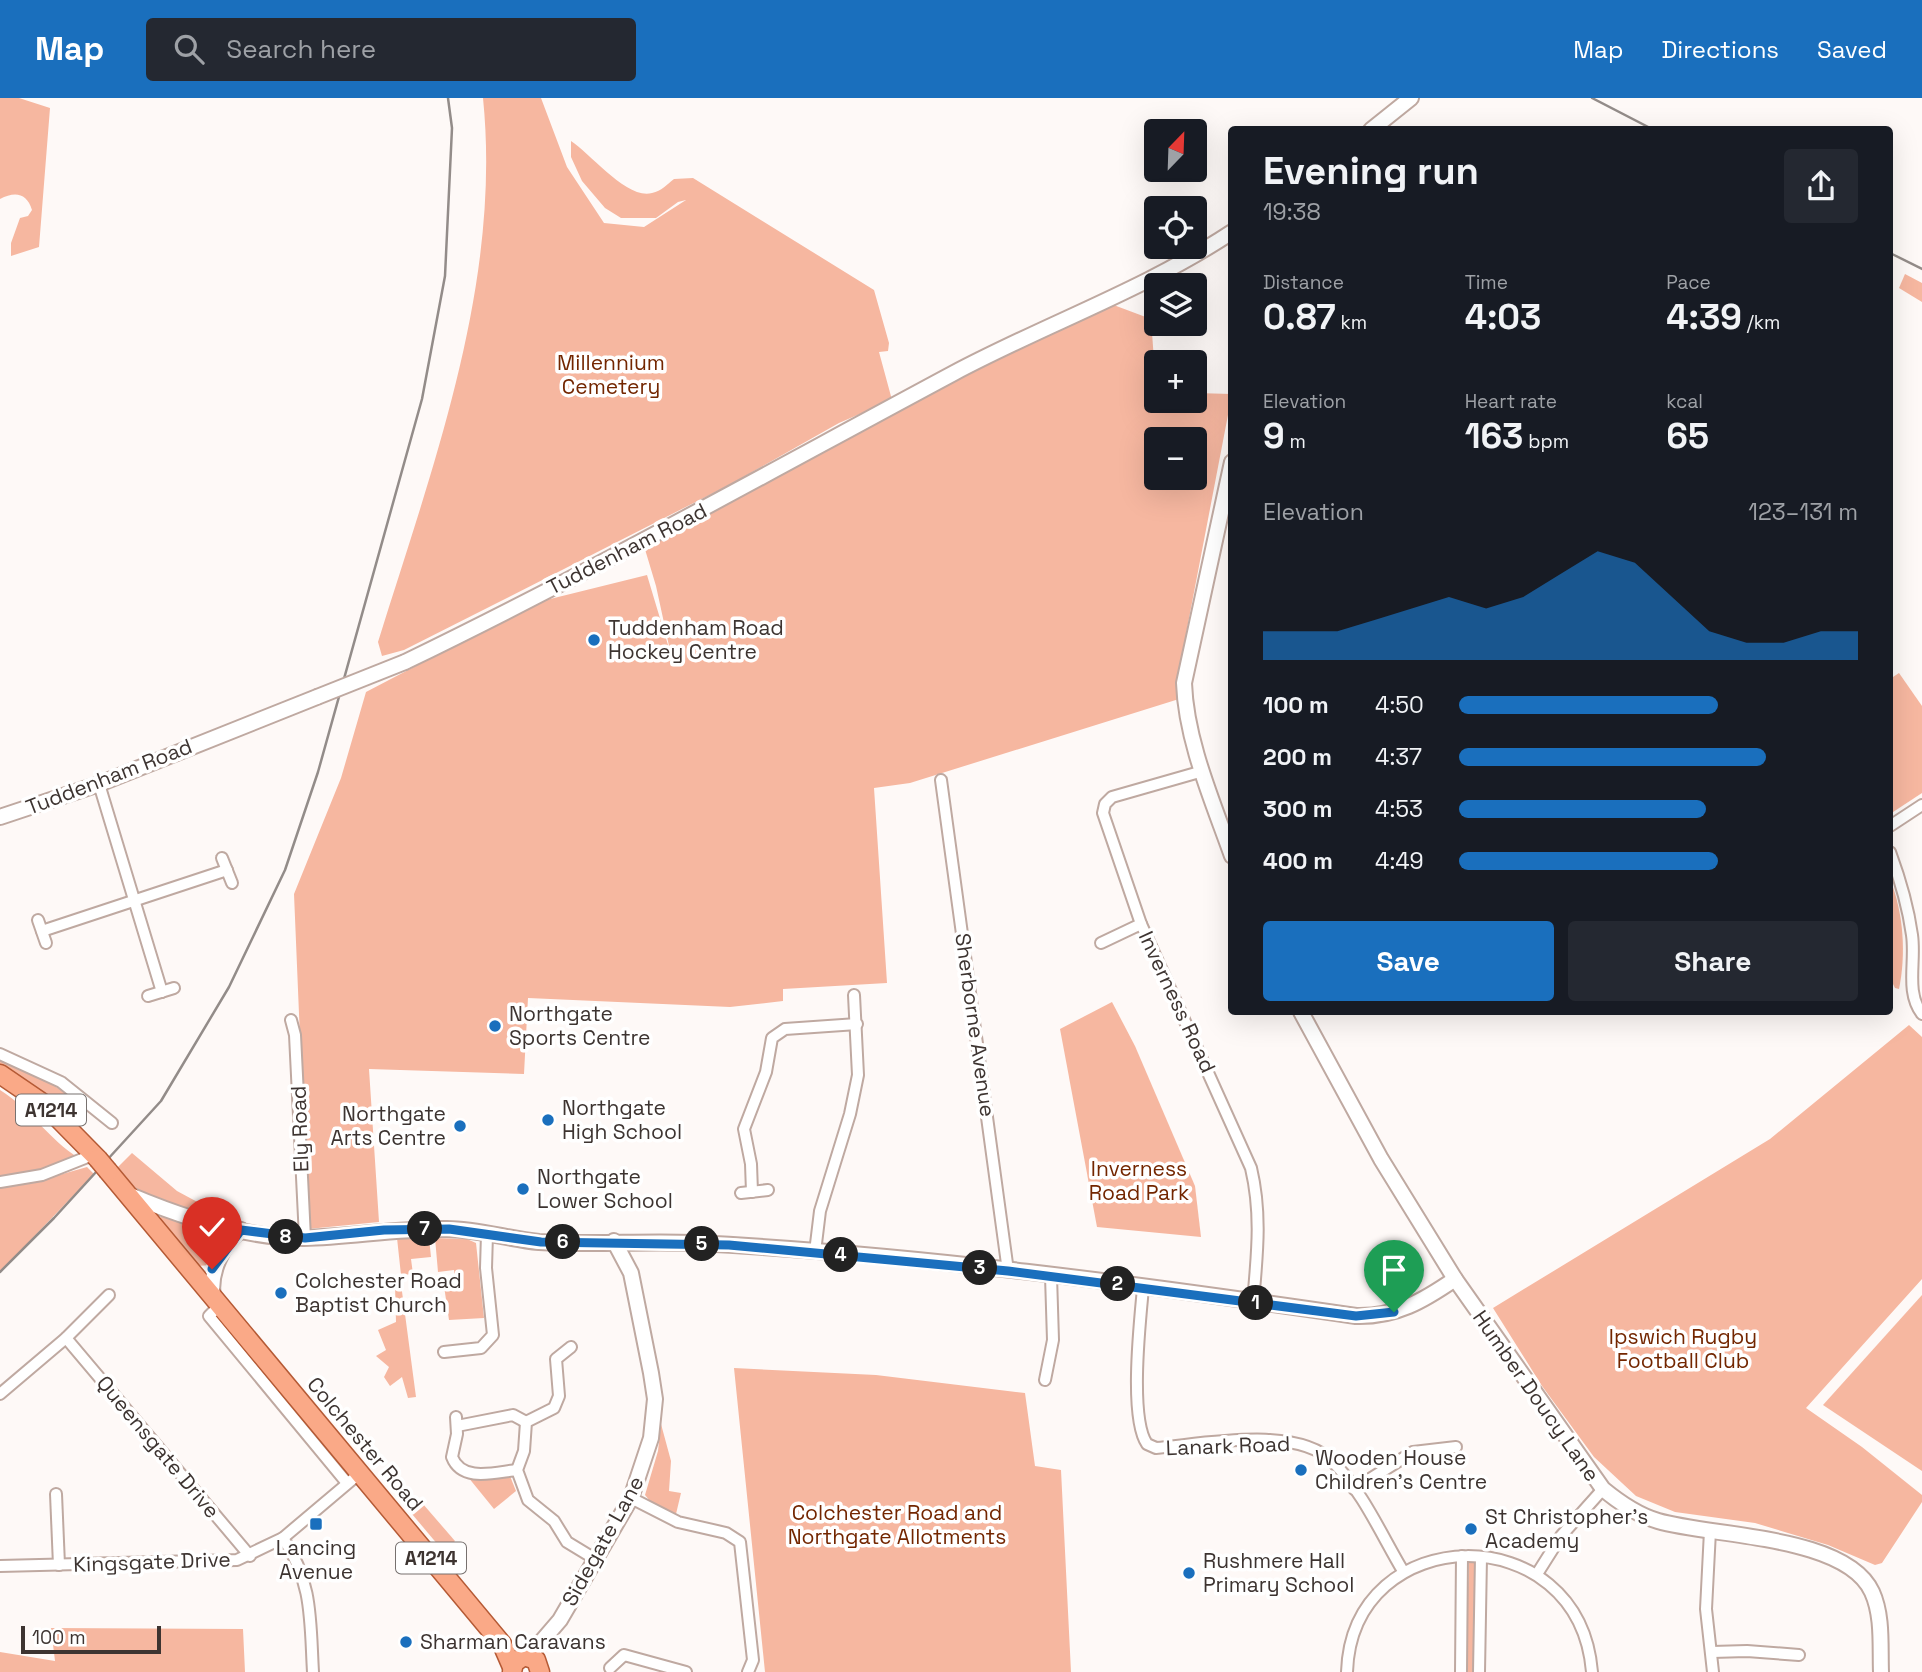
<!DOCTYPE html>
<html lang="en">
<head>
<meta charset="utf-8">
<style>
  :root { --surface:#171b24; --page:#242831; --text:#f1f3f6; --muted:#9ea1a6; --accent:#1a6fbd }
  body { margin:0; font-family:"Space Grotesk",sans-serif; background:var(--page); color:var(--text); height:100vh; display:flex; flex-direction:column; font-size:26px; white-space:nowrap }
  * { box-sizing:border-box; margin:0 }
  p { font-size:23px; color:var(--muted) }
  .icon { flex:none; width:38px; height:38px; fill:none; stroke:currentColor; stroke-width:2; stroke-linecap:round; stroke-linejoin:round }
  .map { position:relative; flex:1; overflow:hidden }
  .panel { position:absolute; left:1228px; top:28px; width:665px; height:889px; display:flex; flex-direction:column; background:var(--surface); border-radius:7px; box-shadow:0 7px 28px #0002 }
  .panel>* { flex:none }
  .needle { width:46px; rotate:23deg }
  .fabs { position:absolute; left:1144px; top:21px; display:grid; gap:14px }
  .fabs a { display:grid; place-items:center; width:63px; height:63px; border-radius:7px; background:var(--surface); box-shadow:0 7px 28px #0002; font-size:35px }
  .scale { position:absolute; left:21px; bottom:18px; width:140px; box-sizing:border-box; padding-left:7px; border:4px solid #3d3431; border-top:0; font-size:19px; line-height:24px; white-space:nowrap; color:#3d3431; -webkit-text-stroke:5px #fff; paint-order:stroke }
  .pin { position:absolute; display:grid; place-items:center; width:60px; height:60px; color:#fff; margin:-72px -30px; border-radius:50% 50% 50% 0; rotate:-45deg; box-shadow:0 0 7px #0007 }
  .pin .icon { rotate:45deg }
  .km { position:absolute; width:35px; height:35px; margin:-18px; border-radius:50%; background:#222; color:#fff; font-size:19px; line-height:35px; text-align:center }
  .round { display:grid; place-items:center; flex:none; width:74px; height:74px; border-radius:7px; background:var(--page) }
  .overview { display:flex; align-items:center; justify-content:space-between; height:119px; padding:0 35px }
  h1 { font-size:38px; font-weight:700; line-height:52px }
  .metrics { display:grid; grid-template-columns:repeat(3,1fr); gap:10px; height:119px; padding:7px 35px }
  .metrics div { display:grid; align-content:center }
  .metrics b { font-size:35px; font-weight:700 }
  .metrics small { font-size:19px; font-weight:400 }
  .metrics p { font-size:19px }
  .chart { height:196px; padding:14px 35px }
  .chart p { display:flex; justify-content:space-between }
  .chart svg { width:100%; height:126px; margin-top:7px; fill:var(--accent); opacity:.7 }
  .button { display:flex; gap:14px; margin-top:auto; padding:14px 35px }
  .button a { flex:1; height:80px; border-radius:7px; background:var(--accent); color:#fff; font-size:28px; font-weight:700; line-height:80px; text-align:center }
  .button a+a { background:var(--page); color:var(--text) }
  ul { padding:0 35px; list-style:none; font-size:23px }
  li { display:grid; grid-template-columns:112px 84px 1fr; align-items:center; height:52px }
  li i { height:18px; border-radius:9px; background:var(--accent) }
  header { display:flex; align-items:center; gap:42px; box-sizing:border-box; height:98px; padding:0 35px; background:var(--accent); color:#fff }
  header strong { font-size:33px }
  nav { display:flex; gap:38px; margin-inline-start:auto; font-size:24px }
  .search { width:490px; height:63px; background:var(--page); display:flex; align-items:center; gap:18px; box-sizing:border-box; padding:0 24px; border-radius:7px; color:var(--muted); font-size:26px }
  .map>svg:first-child { display:block }
  .green { fill:#f6b7a0; fill-rule:evenodd }
  .lines { fill:none; stroke-linecap:round; stroke-linejoin:round }
  .minor-casing { stroke:#bfa9a1; stroke-width:14 }
  .tertiary-casing { stroke:#bfa9a1; stroke-width:18 }
  .primary-casing { stroke:#b55a35; stroke-width:21 }
  .minor { stroke:#fff; stroke-width:10 }
  .tertiary { stroke:#fff; stroke-width:14 }
  .primary { stroke:#faa987; stroke-width:18 }
  .rail { stroke:#938c89; stroke-width:2.5 }
  .tertiary-bridge-casing { stroke:#bfa9a1; stroke-width:18; stroke-linecap:butt }
  .primary-bridge-casing { stroke:#b55a35; stroke-width:21; stroke-linecap:butt }
  .tertiary-bridge { stroke:#fff; stroke-width:14 }
  .primary-bridge { stroke:#faa987; stroke-width:18 }
  .route-casing { stroke:#fff; stroke-width:14 }
  .route { stroke:#1a6fbd; stroke-width:9 }
  .poi-dot { fill:#1a6fbd; stroke:#fff; stroke-width:2.5 }
  .labels { text-anchor:middle; stroke-width:7; stroke-linejoin:round; paint-order:stroke }
  .shield { fill:#fff; stroke:#77716f; stroke-width:2 }
  .shield-label { font-size:19px; font-weight:bold; fill:#3d3431 }
  .park-label { font-size:21px; fill:#732600; stroke:#fff }
  .street-label { font-size:21px; fill:#3d3431; stroke:#fff }
  .poi-label { font-size:21px; fill:#3d3431; stroke:#fff; text-anchor:start }
</style>
</head>
<body>
<header>
<strong>Map</strong>
<div class="search"><svg class="icon" aria-label="search" viewBox="0 0 24 24"><circle cx="10" cy="10" r="6"/><path d="M15 15l6 6"/></svg>Search here</div>
<nav><a>Map</a><a>Directions</a><a>Saved</a></nav>
</header>
<div class="map">
<svg width="1922" height="1574" viewBox="0 0 1922 1574">
  <rect width="100%" height="100%" fill="#fef9f7"/>
  <!-- green -->
  <g class="green">
    <path d="M0,0H19L50,10L39,149L11,158V145L20,120L28,118L32,112C27,95 15,93 0,101Z"/>
    <path d="M483,0H541L567,69L604,125L644,129L686,102L678,104L656,120H621L605,110L582,83L571,59V43C590,55 627,102 652,95C662,93 666,87 674,81L693,80L874,192L889,245L888,253L879,254L892,302L839,325L731,386L499,504L404,552L382,558L378,544C432,370 502,186 483,0Z"/>
    <path d="M1905,176L1922,185V204L1899,190Z"/>
    <path d="M1111,206L1151,221L1157,303H1195V295L1232,296L1177,583L1179,601L910,685L874,690L887,885L783,891V903L730,909L528,900L524,976L369,971L379,1124L308,1131L294,796L341,680L366,594L538,504L647,477L671,557L656,488L644,448L1012,251ZM1157,341H1195V380H1157Z"/>
    <path d="M1899,575L1922,608V695L1890,716V581Z"/>
    <path d="M1890,781C1904,816 1906,857 1899,891L1895,890L1890,880Z"/>
    <path d="M1112,904L1135,948L1195,1088L1201,1139L1097,1129L1060,931Z"/>
    <path d="M1909,927L1922,939V1181L1806,1310L1862,1349L1922,1397V1404L1882,1465L1875,1467L1828,1447L1755,1425L1675,1414L1636,1398L1594,1359L1542,1288L1493,1210L1770,1041Z"/>
    <path d="M0,959L39,978L84,1007L69,1019L25,983L0,967Z"/>
    <path d="M0,992C31,1011 49,1042 79,1060L39,1074L0,1079Z"/>
    <path d="M132,1055L177,1093L216,1114L215,1120C175,1111 142,1102 116,1071Z"/>
    <path d="M87,1069L94,1076L0,1174V1089L38,1083Z"/>
    <path d="M163,1117L221,1133L224,1141L211,1167L197,1168L159,1121Z"/>
    <path d="M397,1140H429L431,1159L411,1161L413,1176L401,1177Z"/>
    <path d="M435,1140L467,1141L476,1145L484,1220L449,1222L444,1188L456,1186L454,1172L438,1174Z"/>
    <path d="M401,1186L416,1299L408,1300L402,1279L390,1288L384,1279L389,1269L376,1258L386,1252L378,1232L396,1224L395,1187Z"/>
    <path d="M1922,1197V1373L1823,1307Z"/>
    <path d="M734,1270L876,1277L1025,1295L1035,1368L1061,1372L1071,1574H765Z"/>
    <path d="M661,1326L671,1363L669,1393L681,1395L676,1416L650,1403L645,1397L658,1353Z"/>
    <path d="M510,1378L516,1393L494,1411L468,1379Z"/>
    <path d="M423,1406L455,1443L444,1454L412,1416Z"/>
    <path d="M1469,1462L1477,1465L1475,1574H1465Z"/>
    <path d="M51,1530L243,1531L245,1574H0V1554L55,1563Z"/>
  </g>
  <g class="lines">
    <!-- minor casing -->
    <g class="minor-casing">
      <g id="minor">
        <path d="M1203,673L1112,699L1105,706L1103,715L1141,826L1251,1070C1262,1116 1257,1158 1253,1204"/>
        <path d="M941,682L1008,1173"/>
        <path d="M99,686L162,894"/>
        <path d="M1890,728L1922,707"/>
        <path d="M1890,754C1900,781 1908,808 1912,837C1916,864 1905,894 1922,916"/>
        <path d="M222,760L232,785"/>
        <path d="M38,822L46,845"/>
        <path d="M42,833L227,772"/>
        <path d="M1101,845L1141,826"/>
        <path d="M148,898L174,890"/>
        <path d="M291,922L295,937L305,1140"/>
        <path d="M0,956L61,984L112,1025"/>
        <path d="M0,1084L42,1077L95,1056"/>
        <path d="M752,1094L751,1066L744,1031L766,974L772,940L785,931L857,926"/>
        <path d="M741,1095L768,1092"/>
        <path d="M815,1154L820,1113L850,1016L858,977L854,897"/>
        <path d="M1143,1190C1140,1223 1129,1320 1147,1346L1156,1350C1204,1346 1297,1327 1333,1364C1363,1394 1382,1438 1403,1473"/>
        <path d="M220,1207L209,1218L347,1385"/>
        <path d="M66,1240L250,1458"/>
        <path d="M571,1249L556,1261L559,1298L554,1310L526,1324L524,1353L517,1372L528,1402L554,1423L567,1444L595,1461"/>
        <path d="M444,1254L481,1250L493,1237L486,1170L487,1136"/>
        <path d="M1045,1282L1053,1242L1051,1178"/>
        <path d="M0,1296L66,1240L109,1197"/>
        <path d="M456,1319L457,1336L452,1359C462,1385 496,1374 517,1372"/>
        <path d="M457,1328L513,1317L526,1324"/>
        <path d="M1354,1391L1413,1354L1456,1349"/>
        <path d="M56,1396L59,1467"/>
        <path d="M631,1400L678,1424L726,1435L740,1444L753,1562L748,1574"/>
        <path d="M1710,1433L1706,1511L1713,1574"/>
        <path d="M283,1440C313,1485 310,1522 313,1574"/>
        <path d="M0,1468L237,1462L283,1440L360,1375"/>
        <path d="M1537,1476L1561,1438L1603,1391"/>
        <path d="M1712,1554L1747,1553L1799,1557"/>
        <path d="M610,1570L624,1557L686,1574"/>
        <path d="M1347,1574C1352,1422 1579,1417 1592,1574"/>
        <path d="M1461,1574L1462,1458"/>
        <path d="M1479,1574L1481,1459"/>
      </g>
    </g>
    <!-- tertiary casing -->
    <g class="tertiary-casing">
      <g id="tertiary">
        <path d="M1371,32L1411,0"/>
        <path d="M1232,364L1184,585C1186,643 1213,704 1232,758"/>
        <path d="M405,564C591,474 771,373 954,275C1046,226 1144,192 1232,134"/>
        <path d="M0,719L99,686L317,599"/>
        <path d="M1301,914L1381,1061L1455,1181L1603,1391C1620,1405 1637,1417 1658,1423C1713,1439 1846,1437 1872,1494C1883,1518 1880,1548 1881,1574"/>
        <path d="M130,1097C184,1120 245,1140 304,1140C351,1139 399,1130 447,1131C478,1131 508,1141 539,1144C591,1147 643,1143 695,1145C916,1156 1137,1186 1356,1218C1396,1219 1423,1203 1455,1181"/>
        <path d="M213,1199C209,1176 222,1146 241,1132"/>
        <path d="M529,1558L560,1522L631,1400L651,1340L655,1301L651,1275L631,1175L614,1143"/>
      </g>
    </g>
    <!-- primary casing -->
    <g class="primary-casing">
      <g id="primary">
        <path d="M0,976L44,1006L98,1061"/>
        <path d="M108,1073L502,1546L512,1569"/>
        <path d="M512,1574L514,1565L524,1558L536,1562L540,1574"/>
      </g>
    </g>
    <!-- minor -->
    <use href="#minor" class="minor"/>
    <!-- tertiary -->
    <use href="#tertiary" class="tertiary"/>
    <!-- primary -->
    <use href="#primary" class="primary"/>
    <!-- rail -->
    <g class="rail">
      <path d="M1592,0L1654,32"/>
      <path d="M1890,155L1922,171"/>
      <path d="M0,1174L54,1120L161,1003L229,889L285,772L318,674L422,301L445,178L452,30L448,0"/>
    </g>
    <!-- tertiary-bridge casing -->
    <g class="tertiary-bridge-casing">
      <path id="tertiary-bridge" d="M317,599L405,564"/>
    </g>
    <!-- primary-bridge casing -->
    <g class="primary-bridge-casing">
      <path id="primary-bridge" d="M98,1061L108,1073"/>
    </g>
    <!-- tertiary-bridge -->
    <use href="#tertiary-bridge" class="tertiary-bridge"/>
    <!-- primary-bridge -->
    <use href="#primary-bridge" class="primary-bridge"/>
  </g>
  <g class="lines">
    <!-- route casing -->
    <g class="route-casing">
      <path id="route" d="M212,1171L241,1132L305,1140L384,1132L449,1131L541,1144L729,1147L1008,1173L1356,1218L1394,1214"/>
    </g>
    <!-- route -->
    <use href="#route" class="route"/>
  </g>
  <!-- markers -->
  <g class="poi-dot">
    <circle cx="594" cy="542" r="7"/>
    <circle cx="495" cy="928" r="7"/>
    <circle cx="548" cy="1022" r="7"/>
    <circle cx="460" cy="1028" r="7"/>
    <circle cx="523" cy="1091" r="7"/>
    <circle cx="281" cy="1195" r="7"/>
    <circle cx="1301" cy="1372" r="7"/>
    <rect x="309" y="1419" width="14" height="14" rx="3.5"/>
    <circle cx="1471" cy="1431" r="7"/>
    <circle cx="1189" cy="1475" r="7"/>
    <circle cx="406" cy="1544" r="7"/>
  </g>
  <g class="labels">
    <!-- shield labels -->
    <g class="shield">
      <rect x="16" y="996.5" width="70" height="31" rx="5"/>
      <rect x="396" y="1444.5" width="70" height="31" rx="5"/>
    </g>
    <g class="shield-label">
      <text x="51" y="1019">A1214</text>
      <text x="431" y="1467">A1214</text>
    </g>
    <!-- park labels -->
    <g class="park-label">
      <text x="611" y="272">Millennium<tspan x="611" dy="24">Cemetery</tspan></text>
      <text x="1139" y="1078">Inverness<tspan x="1139" dy="24">Road Park</tspan></text>
      <text x="1683" y="1246">Ipswich Rugby<tspan x="1683" dy="24">Football Club</tspan></text>
      <text x="897" y="1422">Colchester Road and<tspan x="897" dy="24">Northgate Allotments</tspan></text>
    </g>
    <!-- street labels -->
    <g class="street-label">
      <text transform="translate(627 451) rotate(-27)" y="7">Tuddenham Road</text>
      <text transform="translate(109 679) rotate(-21)" y="7">Tuddenham Road</text>
      <text transform="translate(1177 904) rotate(65)" y="7">Inverness Road</text>
      <text transform="translate(975 927) rotate(82)" y="7">Sherborne Avenue</text>
      <text transform="translate(300 1031) rotate(-92)" y="7">Ely Road</text>
      <text transform="translate(1536 1298) rotate(55)" y="7">Humber Doucy Lane</text>
      <text transform="translate(365 1346) rotate(50)" y="7">Colchester Road</text>
      <text transform="translate(1228 1348) rotate(-2)" y="7">Lanark Road</text>
      <text transform="translate(158 1349) rotate(50)" y="7">Queensgate Drive</text>
      <text transform="translate(603 1443) rotate(-61)" y="7">Sidegate Lane</text>
      <text transform="translate(152 1464) rotate(-2)" y="7">Kingsgate Drive</text>
    </g>
    <!-- poi labels -->
    <g class="poi-label">
      <text x="608" y="537">Tuddenham Road<tspan x="608" dy="24">Hockey Centre</tspan></text>
      <text x="509" y="923">Northgate<tspan x="509" dy="24">Sports Centre</tspan></text>
      <text x="562" y="1017">Northgate<tspan x="562" dy="24">High School</tspan></text>
      <text x="446" y="1023" text-anchor="end">Northgate<tspan x="446" dy="24">Arts Centre</tspan></text>
      <text x="537" y="1086">Northgate<tspan x="537" dy="24">Lower School</tspan></text>
      <text x="295" y="1190">Colchester Road<tspan x="295" dy="24">Baptist Church</tspan></text>
      <text x="1315" y="1367">Wooden House<tspan x="1315" dy="24">Children's Centre</tspan></text>
      <text x="1485" y="1426">St Christopher's<tspan x="1485" dy="24">Academy</tspan></text>
      <text x="316" y="1457" text-anchor="middle">Lancing<tspan x="316" dy="24">Avenue</tspan></text>
      <text x="1203" y="1470">Rushmere Hall<tspan x="1203" dy="24">Primary School</tspan></text>
      <text x="420" y="1551">Sharman Caravans</text>
    </g>
  </g>
</svg>
<div class="fabs">
<a><svg class="needle" viewBox="-14 -14 28 28"><path d="M0-13l5 13h-10z" fill="#e53935"/><path d="M0 13l5-13h-10z" fill="#9ea1a6"/></svg></a>
<a><svg class="icon" aria-label="locate" viewBox="0 0 24 24"><circle cx="12" cy="12" r="6"/><path d="M12 2v4M12 18v4M2 12h4M18 12h4"/></svg></a>
<a><svg class="icon" aria-label="layers" viewBox="0 0 24 24"><path d="M12 4l9 5-9 5-9-5zM3 14l9 5 9-5"/></svg></a>
<a>+</a>
<a>−</a>
</div>
<div class="scale">100 m</div>
<div class="pin" style="left:1394px;top:1214px;background:#1e9e55"><svg class="icon" aria-label="arrive" viewBox="0 0 24 24"><path d="M6 21V4h12l-3 4 3 4H6"/></svg></div>
<div class="pin" style="left:212px;top:1171px;background:#d93025"><svg class="icon" aria-label="check" viewBox="0 0 24 24"><path d="M5 12l5 5 9-10"/></svg></div>
<b class="km" style="left:1256px;top:1205px">1</b>
<b class="km" style="left:1118px;top:1186px">2</b>
<b class="km" style="left:980px;top:1170px">3</b>
<b class="km" style="left:841px;top:1157px">4</b>
<b class="km" style="left:702px;top:1146px">5</b>
<b class="km" style="left:563px;top:1144px">6</b>
<b class="km" style="left:425px;top:1131px">7</b>
<b class="km" style="left:286px;top:1139px">8</b>
<section class="panel">
<div class="overview"><div><h1>Evening run</h1><p>19:38</p></div><a class="round"><svg class="icon" aria-label="share" viewBox="0 0 24 24"><path d="M12 15V3M7 8l5-5 5 5M5 13v7h14v-7"/></svg></a></div>
<div class="metrics">
<div><p>Distance</p><b>0.87<small> km</small></b></div>
<div><p>Time</p><b>4:03</b></div>
<div><p>Pace</p><b>4:39<small> /km</small></b></div>
</div>
<div class="metrics">
<div><p>Elevation</p><b>9<small> m</small></b></div>
<div><p>Heart rate</p><b>163<small> bpm</small></b></div>
<div><p>kcal</p><b>65</b></div>
</div>
<div class="chart"><p><span>Elevation</span>123–131 m</p>
<svg viewBox="0 0 160 44" preserveAspectRatio="none"><path d="M0 44V34L10 34L20 34L30 30L40 26L50 22L60 26L70 22L80 14L90 6L100 10L110 22L120 34L130 38L140 38L150 34L160 34V44z"/></svg>
</div>
<ul>
<li><b>100 m</b>4:50<i style="width:65%"></i></li>
<li><b>200 m</b>4:37<i style="width:77%"></i></li>
<li><b>300 m</b>4:53<i style="width:62%"></i></li>
<li><b>400 m</b>4:49<i style="width:65%"></i></li>
</ul>
<div class="button"><a>Save</a><a>Share</a></div>
</section>
</div>
</body>
</html>
